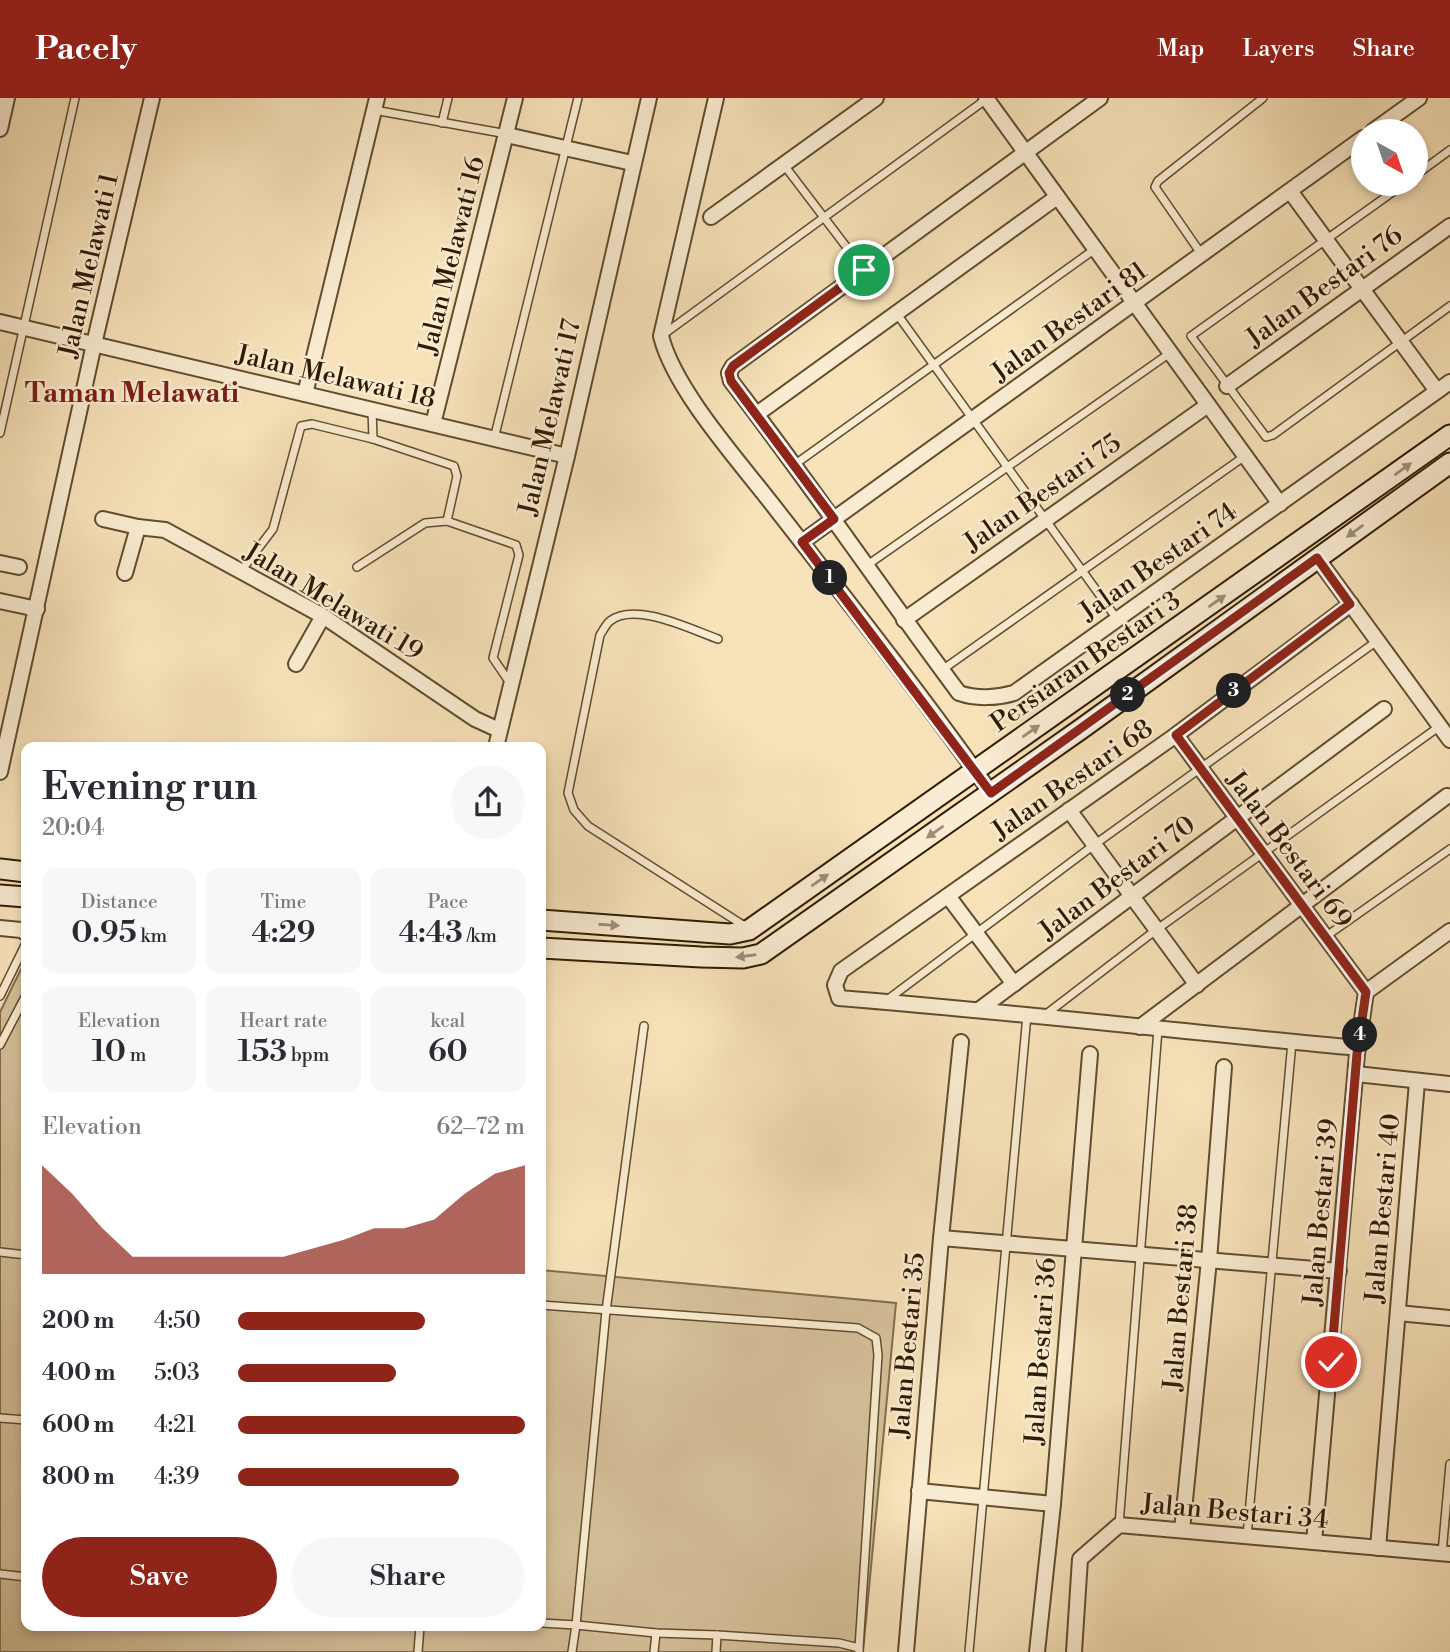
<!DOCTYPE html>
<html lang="en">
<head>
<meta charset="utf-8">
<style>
  :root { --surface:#fff; --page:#f7f7f7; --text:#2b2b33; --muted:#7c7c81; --accent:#8f2418 }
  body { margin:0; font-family:"Libre Bodoni",serif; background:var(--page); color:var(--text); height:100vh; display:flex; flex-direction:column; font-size:26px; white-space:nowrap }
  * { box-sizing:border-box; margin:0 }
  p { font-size:23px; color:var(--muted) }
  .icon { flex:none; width:38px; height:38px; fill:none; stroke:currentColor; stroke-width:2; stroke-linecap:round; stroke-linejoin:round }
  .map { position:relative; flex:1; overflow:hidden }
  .side { position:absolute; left:21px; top:644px; width:525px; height:889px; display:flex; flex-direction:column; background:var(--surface); border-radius:14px; box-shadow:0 4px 10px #0003 }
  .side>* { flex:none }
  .needle { width:46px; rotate:140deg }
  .buttons { position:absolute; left:1351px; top:21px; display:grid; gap:14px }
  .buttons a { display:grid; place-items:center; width:77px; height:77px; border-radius:50%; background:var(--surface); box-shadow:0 4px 10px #0003; font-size:35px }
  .pin { position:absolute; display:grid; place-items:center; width:60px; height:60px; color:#fff; margin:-30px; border:4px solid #fff; border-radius:50%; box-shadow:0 2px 7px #0007 }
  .km { position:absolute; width:35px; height:35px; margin:-18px; border-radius:50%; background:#222; color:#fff; font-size:19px; line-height:35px; text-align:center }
  .round { display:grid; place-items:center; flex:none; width:74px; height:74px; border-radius:37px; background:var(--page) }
  .head { display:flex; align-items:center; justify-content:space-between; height:119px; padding:0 21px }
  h1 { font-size:38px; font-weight:600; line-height:52px }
  .stats { display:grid; grid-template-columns:repeat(3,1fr); gap:10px; height:119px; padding:7px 21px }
  .stats div { display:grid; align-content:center; border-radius:14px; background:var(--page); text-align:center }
  .stats b { font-size:30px; font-weight:600 }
  .stats small { font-size:19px; font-weight:400 }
  .stats p { font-size:19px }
  .chart { height:196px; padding:14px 21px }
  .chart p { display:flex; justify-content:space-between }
  .chart svg { width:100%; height:126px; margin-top:7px; fill:var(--accent); opacity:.7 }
  .cta { display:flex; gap:14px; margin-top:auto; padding:14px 21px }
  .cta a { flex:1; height:80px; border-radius:42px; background:var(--accent); color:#fff; font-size:28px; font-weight:600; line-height:80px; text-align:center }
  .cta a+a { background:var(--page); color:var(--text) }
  ul { padding:0 21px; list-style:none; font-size:23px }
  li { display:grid; grid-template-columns:112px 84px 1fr; align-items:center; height:52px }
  li i { height:18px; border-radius:9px; background:var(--accent) }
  header { display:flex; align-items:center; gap:42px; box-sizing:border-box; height:98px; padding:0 35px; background:var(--accent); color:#fff }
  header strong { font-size:33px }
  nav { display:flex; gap:38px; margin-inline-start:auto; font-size:24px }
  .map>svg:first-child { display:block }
  .green { fill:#d5c09a; stroke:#826e4d; stroke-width:2 }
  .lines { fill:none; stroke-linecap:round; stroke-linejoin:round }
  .lane-casing { stroke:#614d2e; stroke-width:10 }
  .street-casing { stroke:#614d2e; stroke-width:18 }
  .secondary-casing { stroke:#2f1b00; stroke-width:23 }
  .lane { stroke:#faecd2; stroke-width:7 }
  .street { stroke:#faecd2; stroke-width:14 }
  .secondary { stroke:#faecd2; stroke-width:19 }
  .oneway { fill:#9f8e74 }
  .route-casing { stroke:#fff; stroke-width:14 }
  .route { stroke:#8f2418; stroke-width:9 }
  .labels { text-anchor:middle; stroke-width:5; stroke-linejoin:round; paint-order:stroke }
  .street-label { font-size:26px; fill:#2f1b00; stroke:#faecd2 }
  .neighbourhood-label { font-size:28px; font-weight:bold; fill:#7a1f14; stroke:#faecd2 }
</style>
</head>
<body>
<header>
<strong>Pacely</strong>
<nav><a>Map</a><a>Layers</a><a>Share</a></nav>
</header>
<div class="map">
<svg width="1450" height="1554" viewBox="0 0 1450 1554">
  <rect width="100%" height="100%" fill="#f7e2b9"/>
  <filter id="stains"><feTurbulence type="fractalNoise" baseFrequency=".00286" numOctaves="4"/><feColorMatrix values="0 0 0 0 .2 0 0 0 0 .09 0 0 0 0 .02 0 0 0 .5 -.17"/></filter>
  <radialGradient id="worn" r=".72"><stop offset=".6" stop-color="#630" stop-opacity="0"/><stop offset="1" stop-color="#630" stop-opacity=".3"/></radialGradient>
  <!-- green -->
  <path class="green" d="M26,861V1528H541V1172L896,1205L863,1554H0V914Z"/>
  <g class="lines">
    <!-- lane casing -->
    <g class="lane-casing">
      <g id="lane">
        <path d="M374,12L507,36"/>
        <path d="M442,25L448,0"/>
        <path d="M784,67L864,172"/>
        <path d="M1416,77L1450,52"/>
        <path d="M1404,86L1191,238L1266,339L1273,337L1450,208"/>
        <path d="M1202,157L1155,89L1158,83L1263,0"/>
        <path d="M897,216L1117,521"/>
        <path d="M664,236L988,0"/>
        <path d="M372,311L373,341"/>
        <path d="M0,335L75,0"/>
        <path d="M494,341L578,0"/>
        <path d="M794,367L1095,151"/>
        <path d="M866,468L1170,255"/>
        <path d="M357,469L425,425L447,423L516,447L519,457L493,560L510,585"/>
        <path d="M241,473L273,431L301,328L312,326L373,341L454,368L457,378L447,423"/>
        <path d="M718,541C692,532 635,503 610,523C606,526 603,533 600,537L568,695L574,712L588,728L746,829"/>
        <path d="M942,572L1245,358"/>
        <path d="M1325,839L1450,751"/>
        <path d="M0,898L26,845"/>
        <path d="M887,902L1094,747L1377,543"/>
        <path d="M1045,917L1156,832L1440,628"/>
        <path d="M644,928L606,1213L576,1527L656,1535L717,1537L839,1545L859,1550V1554"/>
        <path d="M0,947L26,897"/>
        <path d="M0,1154L26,1157"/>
        <path d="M541,1207L858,1230L876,1240L878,1257L859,1550"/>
        <path d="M0,1320L26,1322"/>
        <path d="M1119,1427L1158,931"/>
        <path d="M1247,1438L1292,944"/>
        <path d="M1442,1455L1450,1366"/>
        <path d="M0,1476L26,1479"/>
        <path d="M541,1525L576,1527L572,1554"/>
        <path d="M418,1554L420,1528"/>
        <path d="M654,1554L656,1535"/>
        <path d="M716,1554L717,1537"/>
        <path d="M969,1554L1027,917"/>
      </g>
    </g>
    <!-- street casing -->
    <g class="street-casing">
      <g id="street">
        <path d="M716,0L661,238C674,291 738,362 772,406C846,501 921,596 991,695"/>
        <path d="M986,0L1280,406"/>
        <path d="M1100,0L733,268L729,275L731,283C810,385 882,492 959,595C976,601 997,600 1014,595L1450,284"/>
        <path d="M0,31L7,0"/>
        <path d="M1373,33L1419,0"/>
        <path d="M507,37L632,65"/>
        <path d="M1290,93L1437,293"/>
        <path d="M711,119L876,0"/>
        <path d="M0,224L567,358"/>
        <path d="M1227,288L1450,128"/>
        <path d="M305,296L377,0"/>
        <path d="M757,316L1057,99"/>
        <path d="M433,326L515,0"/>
        <path d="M103,421L138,429"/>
        <path d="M802,444L1363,40"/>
        <path d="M1317,460L1450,642"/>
        <path d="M0,465L19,469"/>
        <path d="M125,475L138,429L165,432L323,518L475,621L499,632"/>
        <path d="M0,503L37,511"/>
        <path d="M1351,506L1176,637L841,873L835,887L839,900C1013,914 1185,934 1358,950"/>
        <path d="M904,522L1208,307"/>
        <path d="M296,566L323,518"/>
        <path d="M1176,637L1366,894"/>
        <path d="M496,649L567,358L649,0"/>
        <path d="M0,674L94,246L152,0"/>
        <path d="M1069,712L1197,887"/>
        <path d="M948,798L1014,886"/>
        <path d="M0,830L21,832L26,835"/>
        <path d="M980,911L1384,611"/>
        <path d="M1140,929L1447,698"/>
        <path d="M1356,976L1450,986"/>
        <path d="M941,1140L1339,1173"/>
        <path d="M1398,1215L1450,1220"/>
        <path d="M919,1393L1053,1406"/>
        <path d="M1182,1432L1209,1162L1224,969"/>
        <path d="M1314,1444L1357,956L1366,894L1450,833"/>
        <path d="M1378,1450L1417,984"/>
        <path d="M906,1554L941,1140L961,944"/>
        <path d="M1037,1554L1053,1406L1090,956"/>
        <path d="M1074,1554L1080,1461L1119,1427L1450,1456"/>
      </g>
    </g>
    <!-- secondary casing -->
    <g class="secondary-casing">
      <g id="secondary">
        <path d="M0,771L26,774"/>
        <path d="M0,797L26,799"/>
        <path d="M541,822L730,836L749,832L1450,337"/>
        <path d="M541,850L701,859L743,860L761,856L1081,631L1450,365"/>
      </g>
    </g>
    <!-- lane -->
    <use href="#lane" class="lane"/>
    <!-- street -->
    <use href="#street" class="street"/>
    <!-- secondary -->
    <use href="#secondary" class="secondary"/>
  </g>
  <!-- one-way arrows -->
  <defs><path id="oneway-solid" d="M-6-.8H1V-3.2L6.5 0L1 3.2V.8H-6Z" transform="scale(1.75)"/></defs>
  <g class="oneway">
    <use href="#oneway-solid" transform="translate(1403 371) rotate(-36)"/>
    <use href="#oneway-solid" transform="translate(1355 433) rotate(144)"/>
    <use href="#oneway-solid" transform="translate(1217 503) rotate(-35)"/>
    <use href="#oneway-solid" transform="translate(1031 633) rotate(-35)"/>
    <use href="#oneway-solid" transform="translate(935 734) rotate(145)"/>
    <use href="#oneway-solid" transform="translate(820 782) rotate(-35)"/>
    <use href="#oneway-solid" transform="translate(609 827) rotate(4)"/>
    <use href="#oneway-solid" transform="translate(746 858) rotate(172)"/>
  </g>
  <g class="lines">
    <!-- route casing -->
    <g class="route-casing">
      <path id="route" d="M864,172L733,268L729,275L731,283L834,421L802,444L991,695L1317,460L1350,506L1176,637L1366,894L1357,956L1331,1264"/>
    </g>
    <!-- route -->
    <use href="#route" class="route"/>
  </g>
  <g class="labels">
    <!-- street labels -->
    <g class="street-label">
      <text transform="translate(451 157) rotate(-76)" y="9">Jalan Melawati 16</text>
      <text transform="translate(88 167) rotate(-77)" y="9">Jalan Melawati 1</text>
      <text transform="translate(1324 188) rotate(-36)" y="9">Jalan Bestari 76</text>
      <text transform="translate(1069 223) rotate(-36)" y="9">Jalan Bestari 81</text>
      <text transform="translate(336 278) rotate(13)" y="9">Jalan Melawati 18</text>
      <text transform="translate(549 319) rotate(-77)" y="9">Jalan Melawati 17</text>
      <text transform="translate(1042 394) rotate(-35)" y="9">Jalan Bestari 75</text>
      <text transform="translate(1158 463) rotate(-35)" y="9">Jalan Bestari 74</text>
      <text transform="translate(334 503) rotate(31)" y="9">Jalan Melawati 19</text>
      <text transform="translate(1085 563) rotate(-35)" y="9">Persiaran Bestari 3</text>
      <text transform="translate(1072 681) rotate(-35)" y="9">Jalan Bestari 68</text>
      <text transform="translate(1290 751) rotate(53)" y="9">Jalan Bestari 69</text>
      <text transform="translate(1117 779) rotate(-37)" y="9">Jalan Bestari 70</text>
      <text transform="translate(1382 1110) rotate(-85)" y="9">Jalan Bestari 40</text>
      <text transform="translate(1320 1114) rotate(-85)" y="9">Jalan Bestari 39</text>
      <text transform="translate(1180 1199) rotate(-85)" y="9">Jalan Bestari 38</text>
      <text transform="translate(907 1247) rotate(-85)" y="9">Jalan Bestari 35</text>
      <text transform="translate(1040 1253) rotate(-86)" y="9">Jalan Bestari 36</text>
      <text transform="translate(1235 1413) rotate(5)" y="9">Jalan Bestari 34</text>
    </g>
    <!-- neighbourhood labels -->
    <g class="neighbourhood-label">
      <text x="132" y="304">Taman Melawati</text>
    </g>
  </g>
  <rect width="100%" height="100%" filter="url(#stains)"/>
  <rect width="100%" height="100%" fill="url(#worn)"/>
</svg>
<div class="buttons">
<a><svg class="needle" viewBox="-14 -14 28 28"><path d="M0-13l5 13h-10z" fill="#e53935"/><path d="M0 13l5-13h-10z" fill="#7c7c81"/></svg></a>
</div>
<div class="pin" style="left:864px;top:172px;background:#1e9e55"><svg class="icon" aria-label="arrive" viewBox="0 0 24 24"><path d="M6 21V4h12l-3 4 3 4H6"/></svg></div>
<div class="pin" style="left:1331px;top:1264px;background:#d93025"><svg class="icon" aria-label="check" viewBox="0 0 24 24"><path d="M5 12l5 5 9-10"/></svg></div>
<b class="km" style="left:830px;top:480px">1</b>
<b class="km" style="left:1128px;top:597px">2</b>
<b class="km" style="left:1234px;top:593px">3</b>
<b class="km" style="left:1360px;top:937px">4</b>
<section class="side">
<div class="head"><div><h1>Evening run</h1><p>20:04</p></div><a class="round"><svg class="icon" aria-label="share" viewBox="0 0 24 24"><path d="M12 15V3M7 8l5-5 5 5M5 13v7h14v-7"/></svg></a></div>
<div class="stats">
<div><p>Distance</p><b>0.95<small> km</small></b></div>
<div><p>Time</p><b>4:29</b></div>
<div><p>Pace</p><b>4:43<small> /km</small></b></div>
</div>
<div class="stats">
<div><p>Elevation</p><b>10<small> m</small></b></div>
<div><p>Heart rate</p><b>153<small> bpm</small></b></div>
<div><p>kcal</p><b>60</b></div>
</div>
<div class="chart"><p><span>Elevation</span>62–72 m</p>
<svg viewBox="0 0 160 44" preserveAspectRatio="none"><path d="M0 44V6L10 16L20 28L30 38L40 38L50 38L60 38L70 38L80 38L90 35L100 32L110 28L120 28L130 25L140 16L150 9L160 6V44z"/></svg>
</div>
<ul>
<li><b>200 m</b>4:50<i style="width:65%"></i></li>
<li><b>400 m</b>5:03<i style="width:55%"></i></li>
<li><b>600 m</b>4:21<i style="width:100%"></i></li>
<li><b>800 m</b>4:39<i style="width:77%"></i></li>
</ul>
<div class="cta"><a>Save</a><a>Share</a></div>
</section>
</div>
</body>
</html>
